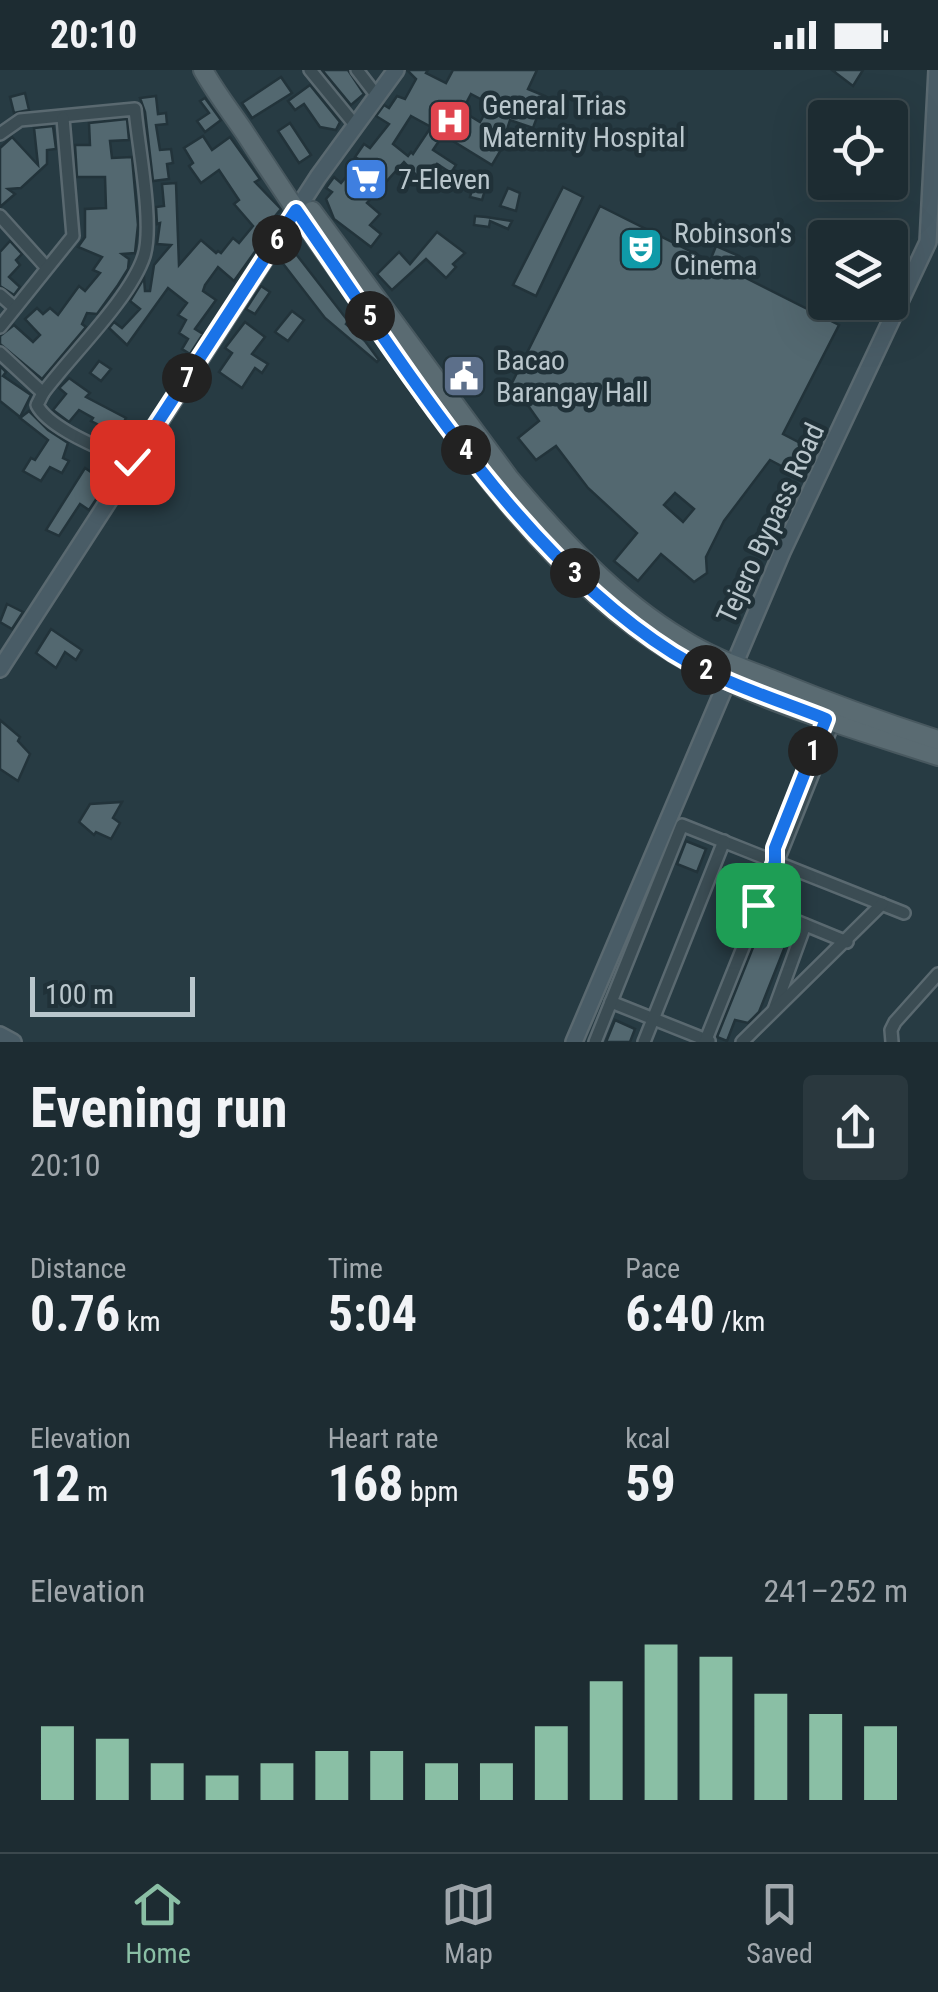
<!DOCTYPE html>
<html lang="en">
<head>
<meta charset="utf-8">
<style>
  :root { --surface:#1d2c32; --page:#2a383e; --text:#f1f3f6; --muted:#a0a7ac; --line:#3b484d; --accent:#8abfa5 }
  body { margin:0; font-family:"Roboto Condensed",sans-serif; background:var(--page); color:var(--text); height:100vh; display:flex; flex-direction:column; font-size:38px; white-space:nowrap }
  * { box-sizing:border-box; margin:0 }
  p { font-size:32px; color:var(--muted) }
  .icon { flex:none; width:55px; height:55px; fill:none; stroke:currentColor; stroke-width:2; stroke-linecap:round; stroke-linejoin:round }
  .map { position:relative; height:972px; overflow:hidden }
  .details { display:flex; flex-direction:column; background:var(--surface); flex:1 }
  .details>* { flex:none }
  .fabs { position:absolute; left:808px; top:30px; display:grid; gap:20px }
  .fabs a { display:grid; place-items:center; width:100px; height:100px; border-radius:10px; background:var(--surface); box-shadow:0 10px 40px #0002,0 0 0 2px var(--line); font-size:50px }
  .scale { position:absolute; left:30px; bottom:25px; width:165px; box-sizing:border-box; padding-left:10px; border:5px solid #b9c6cc; border-top:0; font-size:28px; line-height:35px; white-space:nowrap; color:#b9c6cc; -webkit-text-stroke:8px #203138; paint-order:stroke }
  .pin { position:absolute; display:grid; place-items:center; width:85px; height:85px; color:#fff; margin:-42px; border-radius:20px; box-shadow:0 5px 15px #0006 }
  .km { position:absolute; width:50px; height:50px; margin:-25px; border-radius:50%; background:#222; color:#fff; font-size:28px; line-height:50px; text-align:center }
  .round { display:grid; place-items:center; flex:none; width:105px; height:105px; border-radius:10px; background:var(--page) }
  .headline { display:flex; align-items:center; justify-content:space-between; height:170px; padding:0 30px }
  h1 { font-size:55px; font-weight:700; line-height:75px }
  .stats { display:grid; grid-template-columns:repeat(3,1fr); gap:15px; height:170px; padding:10px 30px }
  .stats div { display:grid; align-content:center }
  .stats b { font-size:50px; font-weight:700 }
  .stats small { font-size:28px; font-weight:400 }
  .stats p { font-size:28px }
  .chart { height:280px; padding:20px 30px }
  .chart p { display:flex; justify-content:space-between }
  .chart svg { width:100%; height:180px; margin-top:10px; stroke:var(--accent); stroke-width:6 }
  .status { display:flex; justify-content:space-between; align-items:center; height:70px; padding:0 50px; background:var(--surface); direction:ltr }
  .status svg { height:28px; fill:currentColor }
  .tab-bar { display:flex; justify-content:space-around; align-items:center; height:140px; border-top:2px solid var(--line); background:var(--surface); font-size:28px; color:var(--muted) }
  .tab-bar a { display:grid; justify-items:center; gap:5px }
  .tab-bar .current { color:var(--accent) }
  .map>svg:first-child { display:block }
  .building { fill:#536870; stroke:#22333a; stroke-width:2.5; fill-rule:evenodd }
  .lines { fill:none; stroke-linecap:round; stroke-linejoin:round }
  .street-casing { stroke:#5a6970; stroke-width:16 }
  .secondary-casing { stroke:#5a6970; stroke-width:20 }
  .primary-casing { stroke:#48585f; stroke-width:22 }
  .street { stroke:#3b4c53; stroke-width:11 }
  .secondary { stroke:#495c66; stroke-width:15 }
  .primary { stroke:#5a6b72; stroke-width:18 }
  .route-casing { stroke:#fff; stroke-width:20 }
  .route { stroke:#1a73e8; stroke-width:12 }
  .labels { text-anchor:middle; stroke-width:9; stroke-linejoin:round; paint-order:stroke }
  .poi-label { font-size:28px; fill:#b9c6cc; stroke:#203138; text-anchor:start }
  .street-label { font-size:28px; fill:#b9c6cc; stroke:#203138 }
</style>
</head>
<body>
<div class="status"><b>20:10</b><svg viewBox="0 0 49 12"><path d="M0 12V9h3v3zM5 12V6h3v6zM10 12V3h3v9zM15 12V0h3v12zM26 1h20v11H26zM47 4h2v5h-2z"/></svg></div>
<div class="map">
<svg width="938" height="972" viewBox="0 0 938 972">
  <rect width="100%" height="100%" fill="#273b43"/>
  <!-- building -->
  <g class="building">
    <path d="M322,0H348L364,24L351,35Z"/>
    <path d="M407,0H428L426,3L446,13L453,0H537L528,19L545,26L533,58L510,50L505,66L508,68L492,95L443,65L433,80L456,95L451,103L437,94L422,111L404,92L367,133L380,144L370,155L381,164L371,177L334,149L326,129L332,122L326,118L334,107L341,113L360,90L355,87L364,74L370,78L389,54L376,46L384,35L389,38L397,26L405,29L416,9ZM471,24L490,34L480,52L462,41ZM411,46L431,57L413,84L411,82L408,86L393,74Z"/>
    <path d="M832,0H863L853,16Z"/>
    <path d="M281,7L292,23L252,48L242,33Z"/>
    <path d="M310,15L340,52L336,60L320,57L304,34L295,40L288,31Z"/>
    <path d="M25,23L29,40L14,43L10,27Z"/>
    <path d="M156,26L158,44L166,43L167,54L156,55L160,80L171,79L173,93L167,94L169,109L153,111L145,42L140,28Z"/>
    <path d="M205,28L221,50L205,62L197,51L209,43L200,31Z"/>
    <path d="M127,49L129,70L110,71L112,88L132,87L138,155L135,183L122,184L129,189L128,199L118,215L97,244L87,243L82,254L86,257L42,309L0,274V266L14,255L33,272L40,265L25,249L37,238L43,244L50,238L58,245L79,216L85,221L100,203L93,200L102,187L78,177L85,167V139L106,138L105,107H77L75,75H90L89,53Z"/>
    <path d="M290,53L311,85L299,93L278,61Z"/>
    <path d="M53,56L56,79L47,80V94L21,118L8,119L15,124L0,137V78L12,67L38,95L34,58Z"/>
    <path d="M203,66L212,80L230,67L260,109L255,112L281,139L259,165L264,169L234,211L218,197L205,215L203,221L216,230L195,259L203,264L190,284L182,279L188,269L179,263L186,250L178,245L187,233L168,218L127,275L109,258L114,252L122,258L140,239L130,231L144,208L145,221H150L154,195L171,175L157,174L160,153L157,154L156,137L164,136L162,114L176,113L179,195L201,170L216,183L218,181L221,183L233,168L239,173L253,156L234,134L239,130L219,100L201,113L189,96L193,93L184,78Z"/>
    <path d="M475,109L487,113L482,130L470,127Z"/>
    <path d="M563,117L583,127L536,226L513,215Z"/>
    <path d="M508,118L520,123L516,141L500,136Z"/>
    <path d="M600,136L710,191L716,176L739,186L732,201L839,255L783,364L804,375L791,401L770,390L724,451L706,487L707,503L694,512L661,484L638,511L614,491L637,463L588,418L556,376L536,390L518,368L539,351L512,313ZM675,423L694,439L683,452L664,435Z"/>
    <path d="M475,146L486,147L512,151L508,159L490,151L489,157L474,155Z"/>
    <path d="M437,162L465,183L453,194L456,197L446,208L426,189L392,220L377,204L399,182L410,194Z"/>
    <path d="M10,171L22,184L16,190L20,195L9,207L20,217L14,225L0,216V182Z"/>
    <path d="M291,183L296,184L348,251L346,254L365,271L379,290L377,292L325,248L281,191Z"/>
    <path d="M261,216L270,222L255,244L246,239Z"/>
    <path d="M292,241L304,250L288,271L275,262Z"/>
    <path d="M245,252L265,267L252,284L268,294L262,303L255,298L242,318L219,302L232,283L225,278Z"/>
    <path d="M99,291L111,299L101,311L90,303Z"/>
    <path d="M0,296L6,302L3,306L31,325L20,347L0,331Z"/>
    <path d="M460,296L474,306L467,316L454,306Z"/>
    <path d="M69,308L90,323L86,327L126,348L112,373L100,368L105,358L91,351L93,348L79,340L69,352L53,340L66,324L59,318Z"/>
    <path d="M29,341L48,360L68,373L63,388L69,391L62,403L50,397L41,411L23,401L31,388L35,390L48,370L20,348Z"/>
    <path d="M85,398L107,413L89,440L80,434L59,466L46,460Z"/>
    <path d="M7,534L23,542L12,559L0,552Z"/>
    <path d="M51,559L82,580L76,590L65,582L56,598L36,583Z"/>
    <path d="M0,650L20,667L18,671L30,684L18,711L0,699Z"/>
    <path d="M122,732L113,748L120,753L111,769L96,762L94,765L79,752L90,734Z"/>
    <path d="M686,771L706,779L697,802L677,794Z"/>
    <path d="M762,855L790,864L759,942L748,953L735,950L727,971L717,967Z"/>
    <path d="M615,950L635,959L630,972H606Z"/>
  </g>
  <g class="lines">
    <!-- street casing -->
    <g class="street-casing">
      <g id="street">
        <path d="M310,0L355,55"/>
        <path d="M357,0L377,26"/>
        <path d="M0,64L20,50L135,39C138,75 154,154 144,186C130,229 71,285 43,323L0,283"/>
        <path d="M0,146L46,197"/>
        <path d="M0,225L15,238"/>
        <path d="M0,257L73,166L63,48"/>
        <path d="M43,323L37,335C50,360 106,380 132,393"/>
        <path d="M775,792V778L826,649"/>
        <path d="M757,835L847,872"/>
        <path d="M611,932L709,971"/>
        <path d="M774,940L805,855"/>
        <path d="M595,972L682,755L904,843"/>
        <path d="M644,972L724,771"/>
        <path d="M705,972L834,651"/>
        <path d="M742,972L882,834"/>
        <path d="M892,972L891,960L895,952L938,904"/>
      </g>
    </g>
    <!-- secondary casing -->
    <g class="secondary-casing">
      <g id="secondary">
        <path d="M0,599L318,107L396,0"/>
        <path d="M0,965L13,972"/>
        <path d="M574,972L782,482L928,172L937,0"/>
      </g>
    </g>
    <!-- primary casing -->
    <g class="primary-casing">
      <g id="primary">
        <path d="M203,0C215,22 231,42 245,63C278,114 312,164 347,213C437,341 540,504 677,585C755,631 852,658 938,686"/>
        <path d="M312,141L509,408C559,467 615,529 682,569C710,587 742,598 773,610C827,632 882,652 938,670"/>
      </g>
    </g>
    <!-- street -->
    <use href="#street" class="street"/>
    <!-- secondary -->
    <use href="#secondary" class="secondary"/>
    <!-- primary -->
    <use href="#primary" class="primary"/>
  </g>
  <g class="lines">
    <!-- route casing -->
    <g class="route-casing">
      <path id="route" d="M132,392L296,140C401,290 517,484 673,583C720,612 775,629 826,649L775,778V792L758,835"/>
    </g>
    <!-- route -->
    <use href="#route" class="route"/>
  </g>
  <!-- icons -->
  <defs>
    <g id="hospital-square" transform="scale(2.25)"><rect x="-9" y="-9" width="18" height="18" rx="4" fill="#e0444e" stroke="#203138"/><path d="M-5-5h3v3.5h4V-5h3V5h-3V1.5h-4V5h-3Z" fill="#fff"/></g>
    <g id="supermarket-square" transform="scale(2.25)"><rect x="-9" y="-9" width="18" height="18" rx="4" fill="#3f7fe0" stroke="#203138"/><path d="M-6-5.5h2.5l.6 2H6L4.5 2H-2.5L-4.4-4H-6ZM-1.5 3.2a1.3 1.3 0 1 0 .1 0ZM3 3.2a1.3 1.3 0 1 0 .1 0Z" fill="#fff"/></g>
    <g id="theatre-square" transform="scale(2.25)"><rect x="-9" y="-9" width="18" height="18" rx="4" fill="#0f9aa8" stroke="#203138"/><path d="M-5-5.5Q0-4 5-5.5V0Q5 5 0 6Q-5 5-5 0ZM-3.3-2.5H-1v1.5H-3.3ZM1-2.5H3.3v1.5H1ZM-2.8 1Q0 5.5 2.8 1Z" fill="#fff"/></g>
    <g id="civic-square" transform="scale(2.25)"><rect x="-9" y="-9" width="18" height="18" rx="4" fill="#5c6f8a" stroke="#203138"/><path d="M-.6-6.5H3V-4.5H.6V-3L4-1V1h2V6H-6V1h2V-1L-.6-3ZM-1.2 2.5V6h2.4V2.5Z" fill="#fff"/></g>
  </defs>
  <g fill-rule="evenodd">
    <use href="#hospital-square" x="450" y="51"/>
    <use href="#supermarket-square" x="366" y="109"/>
    <use href="#theatre-square" x="641" y="179"/>
    <use href="#civic-square" x="464" y="306"/>
  </g>
  <g class="labels">
    <!-- poi labels -->
    <g class="poi-label">
      <text x="482" y="45">General Trias<tspan x="482" dy="32">Maternity Hospital</tspan></text>
      <text x="398" y="119">7-Eleven</text>
      <text x="674" y="173">Robinson's<tspan x="674" dy="32">Cinema</tspan></text>
      <text x="496" y="300">Bacao<tspan x="496" dy="32">Barangay Hall</tspan></text>
    </g>
    <!-- street labels -->
    <g class="street-label">
      <text transform="translate(770 453) rotate(-65)" y="10">Tejero Bypass Road</text>
    </g>
  </g>
</svg>
<div class="fabs">
<a><svg class="icon" aria-label="locate" viewBox="0 0 24 24"><circle cx="12" cy="12" r="6"/><path d="M12 2v4M12 18v4M2 12h4M18 12h4"/></svg></a>
<a><svg class="icon" aria-label="layers" viewBox="0 0 24 24"><path d="M12 4l9 5-9 5-9-5zM3 14l9 5 9-5"/></svg></a>
</div>
<div class="scale">100 m</div>
<div class="pin" style="left:758px;top:835px;background:#1e9e55"><svg class="icon" aria-label="arrive" viewBox="0 0 24 24"><path d="M6 21V4h12l-3 4 3 4H6"/></svg></div>
<div class="pin" style="left:132px;top:392px;background:#d93025"><svg class="icon" aria-label="check" viewBox="0 0 24 24"><path d="M5 12l5 5 9-10"/></svg></div>
<b class="km" style="left:813px;top:681px">1</b>
<b class="km" style="left:706px;top:600px">2</b>
<b class="km" style="left:575px;top:503px">3</b>
<b class="km" style="left:466px;top:380px">4</b>
<b class="km" style="left:370px;top:246px">5</b>
<b class="km" style="left:277px;top:170px">6</b>
<b class="km" style="left:187px;top:308px">7</b>
</div>
<section class="details">
<div class="headline"><div><h1>Evening run</h1><p>20:10</p></div><a class="round"><svg class="icon" aria-label="share" viewBox="0 0 24 24"><path d="M12 15V3M7 8l5-5 5 5M5 13v7h14v-7"/></svg></a></div>
<div class="stats">
<div><p>Distance</p><b>0.76<small> km</small></b></div>
<div><p>Time</p><b>5:04</b></div>
<div><p>Pace</p><b>6:40<small> /km</small></b></div>
</div>
<div class="stats">
<div><p>Elevation</p><b>12<small> m</small></b></div>
<div><p>Heart rate</p><b>168<small> bpm</small></b></div>
<div><p>kcal</p><b>59</b></div>
</div>
<div class="chart"><p><span>Elevation</span>241–252 m</p>
<svg viewBox="0 0 160 44" preserveAspectRatio="none"><path d="M5 44V26M15 44V29M25 44V35M35 44V38M45 44V35M55 44V32M65 44V32M75 44V35M85 44V35M95 44V26M105 44V15M115 44V6M125 44V9M135 44V18M145 44V23M155 44V26"/></svg>
</div>
</section>
<nav class="tab-bar">
<a class="current"><svg class="icon" aria-label="home" viewBox="0 0 24 24"><path d="M3 11l9-7 9 7M6 9v11h12V9"/></svg>Home</a>
<a><svg class="icon" aria-label="map" viewBox="0 0 24 24"><path d="M3 6l6-2 6 2 6-2v14l-6 2-6-2-6 2zM9 4v14M15 6v14"/></svg>Map</a>
<a><svg class="icon" aria-label="saved" viewBox="0 0 24 24"><path d="M7 4h10v16l-5-4-5 4z"/></svg>Saved</a>
</nav>
</body>
</html>
